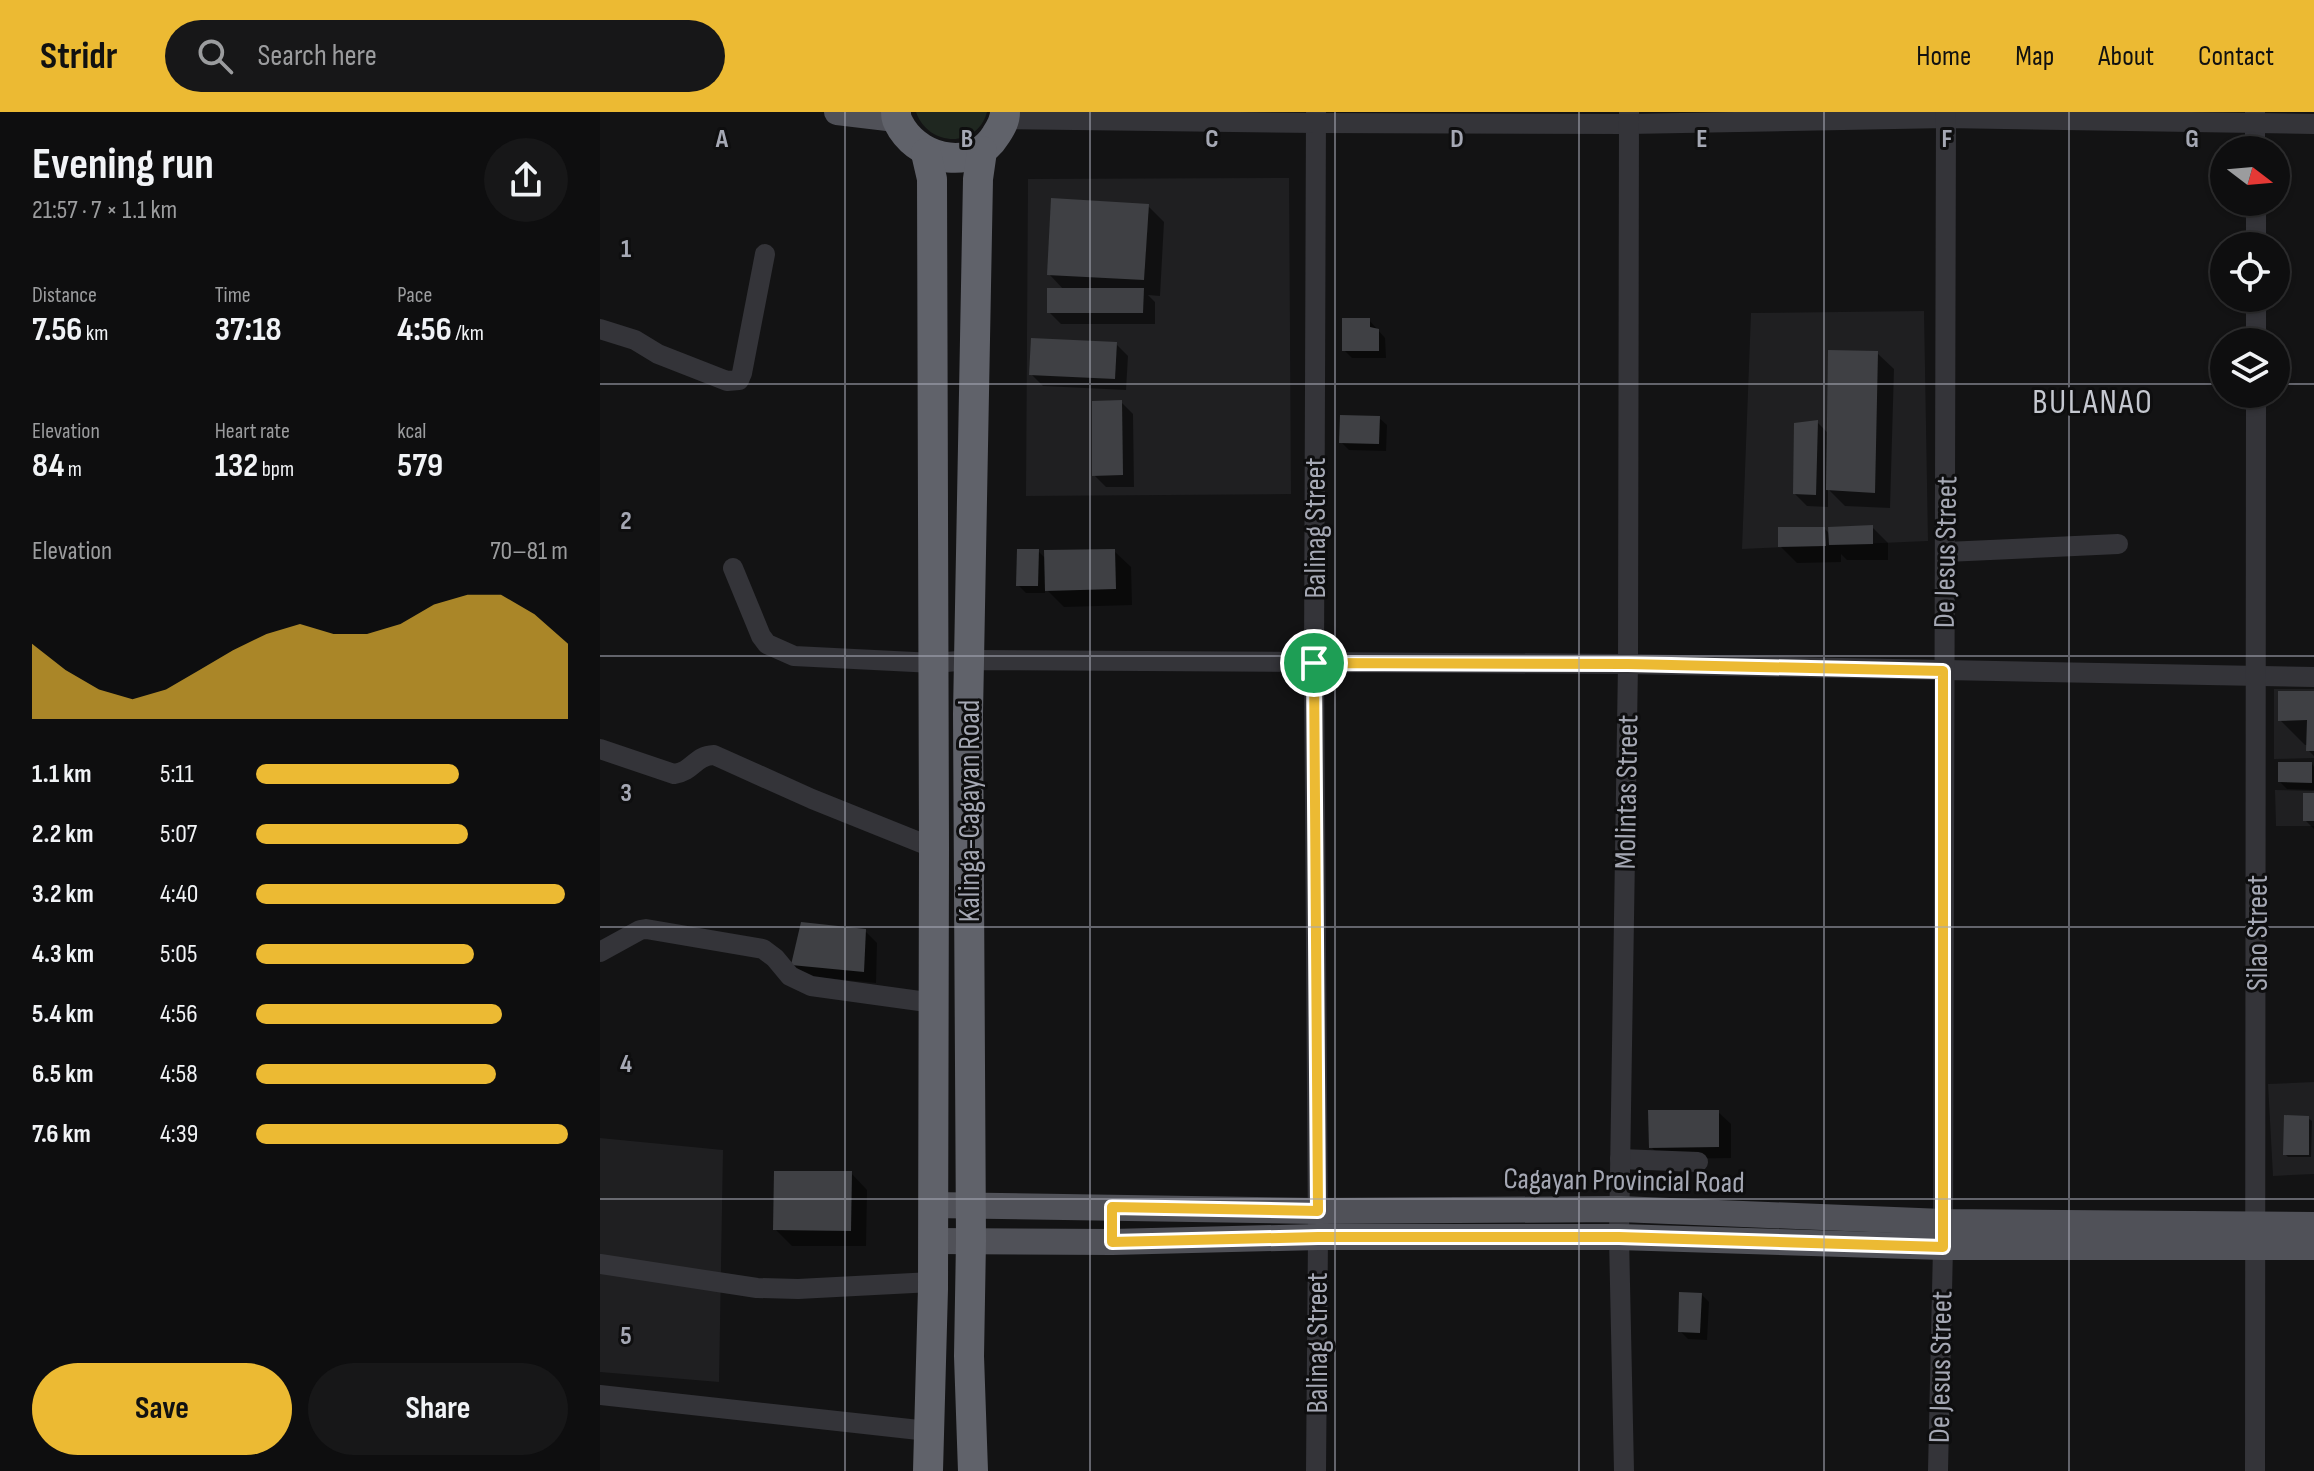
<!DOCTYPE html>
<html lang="en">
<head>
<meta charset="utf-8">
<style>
  :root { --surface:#0e0e0f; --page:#171718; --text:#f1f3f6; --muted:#9b9c9e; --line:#2e2e2f; --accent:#ecba33 }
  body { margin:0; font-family:"Sofia Sans Condensed",sans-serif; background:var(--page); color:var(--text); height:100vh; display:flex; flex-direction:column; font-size:30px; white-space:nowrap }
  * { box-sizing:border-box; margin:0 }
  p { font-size:26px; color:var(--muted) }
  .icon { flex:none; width:44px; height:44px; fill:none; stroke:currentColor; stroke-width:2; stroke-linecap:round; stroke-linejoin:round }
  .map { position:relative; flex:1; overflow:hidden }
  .drawer { display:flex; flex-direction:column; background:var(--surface); width:600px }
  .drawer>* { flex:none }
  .needle { width:52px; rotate:106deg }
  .fabs { position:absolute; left:1610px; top:24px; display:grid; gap:16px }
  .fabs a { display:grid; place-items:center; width:80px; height:80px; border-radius:50%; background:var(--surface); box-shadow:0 2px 6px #0004,0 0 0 2px var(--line); font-size:40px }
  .pin { position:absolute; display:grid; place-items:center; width:68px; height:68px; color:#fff; margin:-34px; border:4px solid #fff; border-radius:50%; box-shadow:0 2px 8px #0007 }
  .round { display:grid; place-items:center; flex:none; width:84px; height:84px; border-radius:42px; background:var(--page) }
  .headline { display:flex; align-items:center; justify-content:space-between; height:136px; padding:0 32px }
  h1 { font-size:44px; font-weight:700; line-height:60px }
  .stats { display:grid; grid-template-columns:repeat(3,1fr); gap:12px; height:136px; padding:8px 32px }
  .stats div { display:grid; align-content:center }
  .stats b { font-size:34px; font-weight:700 }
  .stats small { font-size:22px; font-weight:400 }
  .stats p { font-size:22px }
  .chart { height:224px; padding:16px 32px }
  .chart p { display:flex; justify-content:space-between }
  .chart svg { width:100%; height:144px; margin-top:8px; fill:var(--accent); opacity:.7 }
  .action { display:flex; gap:16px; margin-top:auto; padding:16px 32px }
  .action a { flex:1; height:92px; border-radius:48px; background:var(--accent); color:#111; font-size:32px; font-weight:700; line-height:92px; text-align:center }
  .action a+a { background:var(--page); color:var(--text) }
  ul { padding:0 32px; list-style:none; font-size:26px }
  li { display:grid; grid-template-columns:128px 96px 1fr; align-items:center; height:60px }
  li i { height:20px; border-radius:10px; background:var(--accent) }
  header { display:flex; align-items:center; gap:48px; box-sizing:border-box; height:112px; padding:0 40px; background:var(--accent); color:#111 }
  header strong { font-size:38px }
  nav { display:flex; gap:44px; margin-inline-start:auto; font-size:28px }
  .search { width:560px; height:72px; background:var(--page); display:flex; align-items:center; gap:20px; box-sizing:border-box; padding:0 28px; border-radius:44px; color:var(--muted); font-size:30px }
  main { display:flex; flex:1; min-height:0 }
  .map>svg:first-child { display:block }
  .built { fill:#1f1f21 }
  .green { fill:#1f2720 }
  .shadow { fill:#0007 }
  .building { fill:#3f4044 }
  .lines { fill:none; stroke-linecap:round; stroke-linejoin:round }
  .minor { stroke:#343439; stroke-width:20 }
  .major { stroke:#505158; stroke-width:26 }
  .highway { stroke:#60626a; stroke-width:30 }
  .route-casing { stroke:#fff; stroke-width:16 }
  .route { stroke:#ecba33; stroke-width:10 }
  .grid { fill:none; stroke:#a5a8b4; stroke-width:2; stroke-opacity:0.55 }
  .labels { text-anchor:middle; stroke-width:6; stroke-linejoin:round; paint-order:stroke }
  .street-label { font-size:30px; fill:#a5a8b4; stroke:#0e0e0f }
  .quarter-label { font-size:34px; letter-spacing:2px; fill:#c5c8d0; stroke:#0e0e0f }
  .grid-label { font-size:26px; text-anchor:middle; font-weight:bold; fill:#a5a8b4; stroke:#0e0e0f; stroke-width:6; stroke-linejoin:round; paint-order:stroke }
</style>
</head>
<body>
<header>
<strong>Stridr</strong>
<div class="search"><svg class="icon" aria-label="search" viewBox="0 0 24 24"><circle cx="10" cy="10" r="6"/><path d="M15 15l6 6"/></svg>Search here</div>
<nav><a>Home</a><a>Map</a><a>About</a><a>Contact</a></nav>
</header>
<main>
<section class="drawer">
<div class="headline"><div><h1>Evening run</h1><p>21:57 · 7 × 1.1 km</p></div><a class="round"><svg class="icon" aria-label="share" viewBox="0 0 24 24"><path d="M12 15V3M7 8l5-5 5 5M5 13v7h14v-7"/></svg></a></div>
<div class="stats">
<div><p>Distance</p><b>7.56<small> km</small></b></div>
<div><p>Time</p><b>37:18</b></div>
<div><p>Pace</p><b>4:56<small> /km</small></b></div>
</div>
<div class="stats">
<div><p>Elevation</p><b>84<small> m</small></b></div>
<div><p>Heart rate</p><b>132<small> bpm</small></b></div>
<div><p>kcal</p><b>579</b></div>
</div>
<div class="chart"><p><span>Elevation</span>70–81 m</p>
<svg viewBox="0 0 160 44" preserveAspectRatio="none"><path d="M0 44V21L10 29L20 35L30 38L40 35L50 29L60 23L70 18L80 15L90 18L100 18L110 15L120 9L130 6L140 6L150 12L160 21V44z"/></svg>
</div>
<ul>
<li><b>1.1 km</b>5:11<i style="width:65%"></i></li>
<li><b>2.2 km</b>5:07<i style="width:68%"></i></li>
<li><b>3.2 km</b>4:40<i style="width:99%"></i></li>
<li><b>4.3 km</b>5:05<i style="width:70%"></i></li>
<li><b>5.4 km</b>4:56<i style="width:79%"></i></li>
<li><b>6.5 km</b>4:58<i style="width:77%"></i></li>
<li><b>7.6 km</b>4:39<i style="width:100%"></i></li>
</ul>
<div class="action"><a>Save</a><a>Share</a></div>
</section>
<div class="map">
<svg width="1714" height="1359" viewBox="0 0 1714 1359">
  <rect width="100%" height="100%" fill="#131314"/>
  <!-- built -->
  <g class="built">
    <path d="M689,66L691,382L426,384L428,67Z"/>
    <path d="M1324,199L1328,429L1142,437L1151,201Z"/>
    <path d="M1674,577H1714V646L1674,647Z"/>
    <path d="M1675,678L1714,679V714H1676Z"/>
    <path d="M1714,970V1062L1673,1064L1668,972Z"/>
    <path d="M0,1026L123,1038L119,1270L0,1260Z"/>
  </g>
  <!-- green -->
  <path class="green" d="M316,0H387C377,37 328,35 316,0Z"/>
  <!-- shadow -->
  <g class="shadow">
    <path d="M548,94L564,110L560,184L548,183L555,190V212H461L449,200L464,178L449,162Z"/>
    <path d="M769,208L785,226L786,246H752L744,238Z"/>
    <path d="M516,232L528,244L526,278L443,274L431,262Z"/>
    <path d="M1277,241L1294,257L1290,396L1245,394L1228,377V395L1207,394L1195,382L1217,310L1229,322Z"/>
    <path d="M521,290L533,302L534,375H506L494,363Z"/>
    <path d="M779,306L787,313L786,339L749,338L741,330Z"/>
    <path d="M1272,415L1288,431V448H1247L1241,442V450L1197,451L1180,434L1225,417L1231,423Z"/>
    <path d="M438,439L446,447L514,439L531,455L532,493L464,495L445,476V481H426L418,473Z"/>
    <path d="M1714,581V644L1708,638V633H1705L1680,608Z"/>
    <path d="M1712,652L1714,655V678L1687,677L1680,670Z"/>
    <path d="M1714,683V717L1705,708Z"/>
    <path d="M265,819L277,831L276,871L205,864L193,852Z"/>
    <path d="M1118,1000L1131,1012V1046L1063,1047L1051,1035Z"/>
    <path d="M1708,1006L1712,1009L1711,1045H1688L1685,1042Z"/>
    <path d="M251,1061L267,1078L266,1134H192L175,1117Z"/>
    <path d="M1101,1182L1109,1190L1107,1228L1088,1227L1080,1219Z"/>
  </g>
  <!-- building -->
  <g class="building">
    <path d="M451,86L549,92L544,168L447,163Z"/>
    <path d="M447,176H544L543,201H447Z"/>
    <path d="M742,206H770V215L779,217V239H742Z"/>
    <path d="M431,226L517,230L515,267L429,263Z"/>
    <path d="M1228,238L1278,239L1275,381L1226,378Z"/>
    <path d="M522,288L523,363L492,364V289Z"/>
    <path d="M740,303L780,304L779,332L739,331Z"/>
    <path d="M1218,308L1216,383L1193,382L1194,311Z"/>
    <path d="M1273,413V432L1229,433L1228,415Z"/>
    <path d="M1178,415H1225L1226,434L1178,435Z"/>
    <path d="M417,437H439L438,474H416Z"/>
    <path d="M515,437L516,477L445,479L444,438Z"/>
    <path d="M1678,579H1714V639H1706L1707,608L1678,609Z"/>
    <path d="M1678,650H1712V671L1678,670Z"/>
    <rect x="1703" y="681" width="11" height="28"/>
    <path d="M201,810L266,817L264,860L191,853Z"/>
    <path d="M1048,998H1119V1035L1049,1036Z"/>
    <path d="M1684,1003L1709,1004V1043H1683Z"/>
    <path d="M174,1059H252L251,1119L173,1118Z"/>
    <path d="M1079,1180L1102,1181L1100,1221L1078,1220Z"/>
  </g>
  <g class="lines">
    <!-- minor -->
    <g class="minor">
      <path d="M716,0L714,551L718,1125L716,1359"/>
      <path d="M1655,0V38"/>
      <path d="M405,7L716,11L1028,12L1346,6L1714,12"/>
      <path d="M1656,90V134"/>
      <path d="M1656,186V230"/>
      <path d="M0,217L35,228L58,242L127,269L139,268L142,261L165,142"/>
      <path d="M1346,440L1518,432"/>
      <path d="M133,456L161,524L167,532L194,544L334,551L370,548L1028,552L1714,565"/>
      <path d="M0,637L74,662C94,659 94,644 114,643L212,687L334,736"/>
      <path d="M0,840L40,818L46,817L163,837L175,846L190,864L211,874L334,891"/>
      <path d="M1020,1047L1098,1050"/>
      <path d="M0,1152L157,1176L198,1177L332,1170"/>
      <path d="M0,1283L328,1319"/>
      <path d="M1024,1359L1019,1125L1028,552L1029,0"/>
      <path d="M1338,1359L1343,1135L1346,0"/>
      <path d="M1655,1359L1656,282"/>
    </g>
    <!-- major -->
    <g class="major">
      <path d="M237,0L296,7"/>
      <path d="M332,1093L718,1099L1020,1097L1343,1110L1714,1113"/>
      <path d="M333,1129L512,1130L718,1125H1019L1343,1135H1714"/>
    </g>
    <!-- highway -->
    <g class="highway">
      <path d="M296,0C296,8 298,10 302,17C323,49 374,59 396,23C401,15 405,9 405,0"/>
      <path d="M326,41L332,67L334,736L333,1177L328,1359"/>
      <path d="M373,1359L369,1244L371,1129L368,602L378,67L382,39"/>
    </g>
  </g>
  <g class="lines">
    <!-- route casing -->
    <g class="route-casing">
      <path id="route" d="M714,551L1028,552L1343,559V1135L1019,1125H718L512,1130V1095L718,1099Z"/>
    </g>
    <!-- route -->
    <use href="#route" class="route"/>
  </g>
  <!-- grid -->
  <path class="grid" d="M245,0V1359M490,0V1359M735,0V1359M979,0V1359M1224,0V1359M1469,0V1359M0,272H1624M1676,272H1714M0,544H1714M0,815H1714M0,1087H1714"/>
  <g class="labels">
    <!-- street labels -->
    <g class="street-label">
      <text transform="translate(715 416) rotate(-90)" y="10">Balinag Street</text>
      <text transform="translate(1345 440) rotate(-89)" y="10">De Jesus Street</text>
      <text transform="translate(1026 680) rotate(-89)" y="10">Molintas Street</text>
      <text transform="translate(369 699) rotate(-90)" y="10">Kalinga-Cagayan Road</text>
      <text transform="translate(1657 821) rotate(-90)" y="10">Silao Street</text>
      <text transform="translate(1024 1068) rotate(1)" y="10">Cagayan Provincial Road</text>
      <text transform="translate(717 1231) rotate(-90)" y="10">Balinag Street</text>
      <text transform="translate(1340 1255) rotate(-89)" y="10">De Jesus Street</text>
    </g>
    <!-- quarter labels -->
    <g class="quarter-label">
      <text x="1493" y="301">BULANAO</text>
    </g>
  </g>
  <g class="grid-label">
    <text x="122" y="35">A</text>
    <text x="367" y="35">B</text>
    <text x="612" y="35">C</text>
    <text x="857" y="35">D</text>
    <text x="1102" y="35">E</text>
    <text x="1347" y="35">F</text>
    <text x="1592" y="35">G</text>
    <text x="26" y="145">1</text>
    <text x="26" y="417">2</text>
    <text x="26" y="689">3</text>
    <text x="26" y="960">4</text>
    <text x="26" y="1232">5</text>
  </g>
</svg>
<div class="fabs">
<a><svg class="needle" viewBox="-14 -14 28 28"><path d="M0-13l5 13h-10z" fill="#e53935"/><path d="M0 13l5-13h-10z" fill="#9b9c9e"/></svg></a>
<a><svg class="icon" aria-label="locate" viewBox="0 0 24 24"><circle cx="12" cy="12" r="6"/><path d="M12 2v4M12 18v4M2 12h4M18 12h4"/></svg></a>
<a><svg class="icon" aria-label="layers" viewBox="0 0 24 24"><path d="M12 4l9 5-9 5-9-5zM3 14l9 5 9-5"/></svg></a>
</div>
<div class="pin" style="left:714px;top:551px;background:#1e9e55"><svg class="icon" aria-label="arrive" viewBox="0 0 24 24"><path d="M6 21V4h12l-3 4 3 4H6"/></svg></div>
</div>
</main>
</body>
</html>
